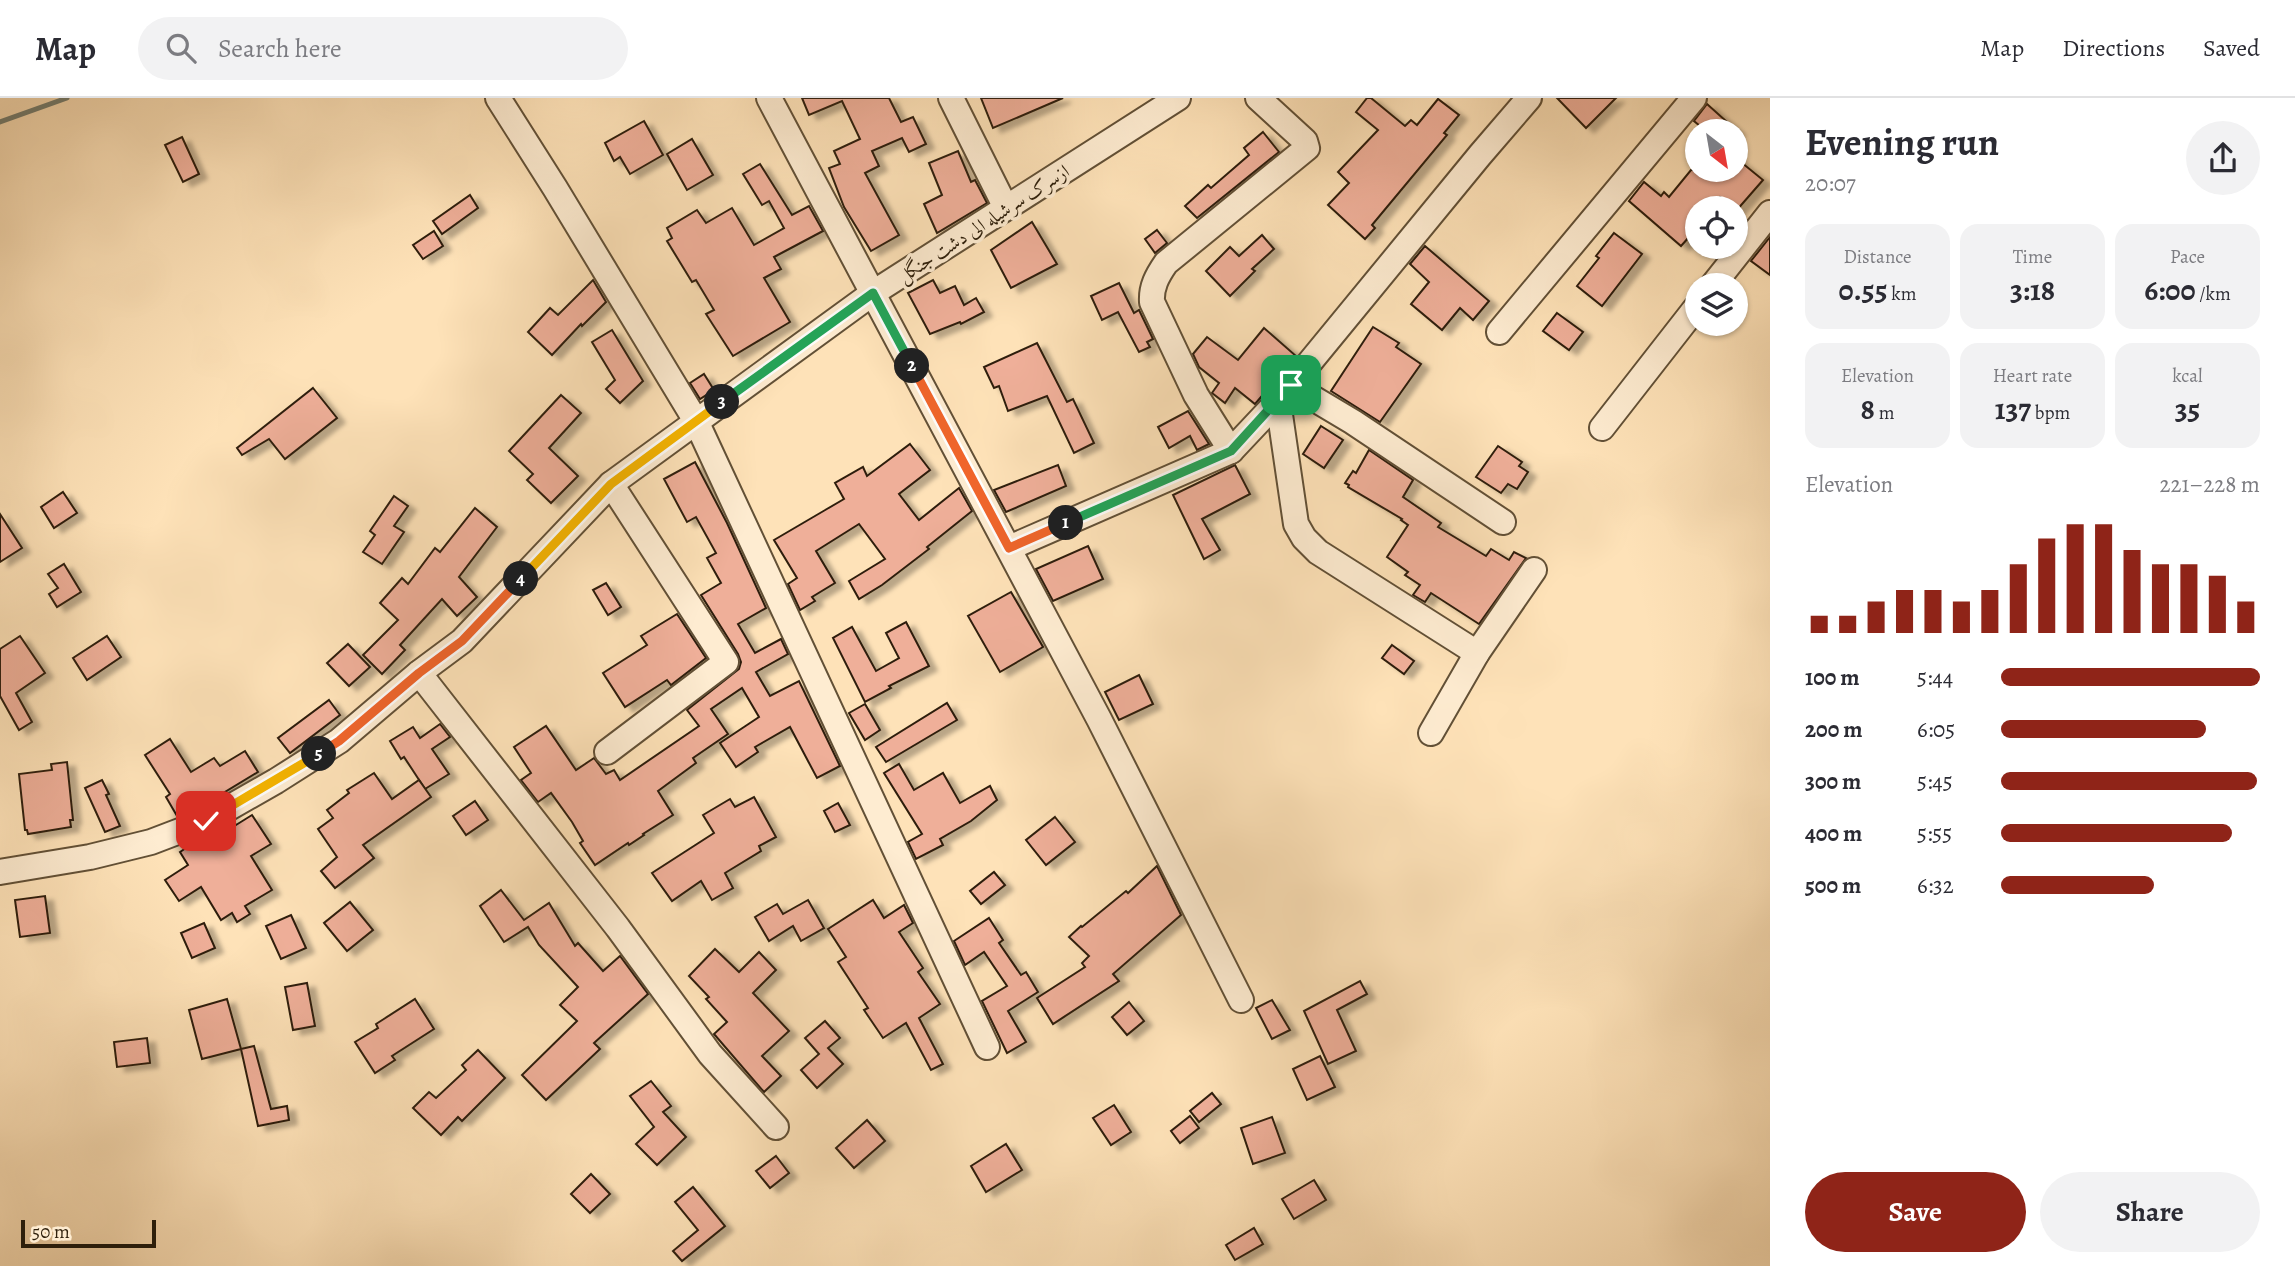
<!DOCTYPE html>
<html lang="en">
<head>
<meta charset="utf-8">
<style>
  :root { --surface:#fff; --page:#f2f2f3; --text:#2b2b33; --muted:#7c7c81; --line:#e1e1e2; --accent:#8f2418 }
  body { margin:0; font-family:Alegreya,Amiri,serif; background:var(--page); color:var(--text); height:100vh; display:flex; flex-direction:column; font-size:26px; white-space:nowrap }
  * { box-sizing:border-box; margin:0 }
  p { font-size:23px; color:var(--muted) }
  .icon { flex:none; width:38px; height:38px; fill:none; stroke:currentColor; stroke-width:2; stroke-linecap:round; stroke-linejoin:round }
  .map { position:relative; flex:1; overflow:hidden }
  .drawer { display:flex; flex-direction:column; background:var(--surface); width:525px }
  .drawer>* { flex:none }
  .needle { width:46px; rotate:149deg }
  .fabs { position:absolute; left:1685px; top:21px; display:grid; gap:14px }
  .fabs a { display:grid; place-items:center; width:63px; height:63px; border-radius:50%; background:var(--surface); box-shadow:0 2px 5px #0004; font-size:35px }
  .scale { position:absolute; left:21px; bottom:18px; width:135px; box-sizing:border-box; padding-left:7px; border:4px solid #2e1f0b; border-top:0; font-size:19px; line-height:24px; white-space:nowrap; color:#2e1f0b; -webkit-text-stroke:5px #feecd1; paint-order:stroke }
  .pin { position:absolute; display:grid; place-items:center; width:60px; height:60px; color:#fff; margin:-30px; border-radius:14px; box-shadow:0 4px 10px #0006 }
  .km { position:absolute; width:35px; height:35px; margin:-18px; border-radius:50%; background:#222; color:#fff; font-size:19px; line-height:35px; text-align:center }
  .round { display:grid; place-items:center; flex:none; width:74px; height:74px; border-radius:37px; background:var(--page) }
  .summary { display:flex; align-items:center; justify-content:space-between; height:119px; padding:0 35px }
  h1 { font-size:38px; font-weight:600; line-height:52px }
  .metrics { display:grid; grid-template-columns:repeat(3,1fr); gap:10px; height:119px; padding:7px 35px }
  .metrics div { display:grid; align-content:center; border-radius:18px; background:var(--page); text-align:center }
  .metrics b { font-size:30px; font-weight:600 }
  .metrics small { font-size:19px; font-weight:400 }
  .metrics p { font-size:19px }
  .chart { height:196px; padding:14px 35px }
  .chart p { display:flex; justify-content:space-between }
  .chart svg { width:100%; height:126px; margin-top:7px; stroke:var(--accent); stroke-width:6 }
  .cta { display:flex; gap:14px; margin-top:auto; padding:14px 35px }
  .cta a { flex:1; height:80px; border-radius:42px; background:var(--accent); color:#fff; font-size:28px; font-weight:600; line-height:80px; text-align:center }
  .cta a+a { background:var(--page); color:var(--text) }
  ul { padding:0 35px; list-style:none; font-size:23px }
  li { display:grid; grid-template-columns:112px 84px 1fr; align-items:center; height:52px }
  li i { height:18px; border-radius:9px; background:var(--accent) }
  header { display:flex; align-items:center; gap:42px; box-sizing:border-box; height:98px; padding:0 35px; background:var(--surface); border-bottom:2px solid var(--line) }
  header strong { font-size:33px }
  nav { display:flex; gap:38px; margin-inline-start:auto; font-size:24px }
  .search { width:490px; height:63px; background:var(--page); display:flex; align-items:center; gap:18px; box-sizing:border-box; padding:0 24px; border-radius:38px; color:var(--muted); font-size:26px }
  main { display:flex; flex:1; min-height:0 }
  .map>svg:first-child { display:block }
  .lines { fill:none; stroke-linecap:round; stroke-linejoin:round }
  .stream { stroke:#737e72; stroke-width:5 }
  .building { fill:#efaf99; stroke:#2e1f0b; stroke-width:2; filter:url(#shadow) }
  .minor-casing { stroke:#625036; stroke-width:28 }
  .minor { stroke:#feecd1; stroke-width:24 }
  .split-1-casing { stroke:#fff; stroke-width:14 }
  .split-2-casing { stroke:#fff; stroke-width:14 }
  .split-3-casing { stroke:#fff; stroke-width:14 }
  .split-4-casing { stroke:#fff; stroke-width:14 }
  .split-5-casing { stroke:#fff; stroke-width:14 }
  .split-6-casing { stroke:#fff; stroke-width:14 }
  .split-1 { stroke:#22a559; stroke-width:9 }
  .split-2 { stroke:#f0652b; stroke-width:9 }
  .split-3 { stroke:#22a559; stroke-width:9 }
  .split-4 { stroke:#f5b400; stroke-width:9 }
  .split-5 { stroke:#f0652b; stroke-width:9 }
  .split-6 { stroke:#f5b400; stroke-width:9 }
  .labels { text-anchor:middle; stroke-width:7; stroke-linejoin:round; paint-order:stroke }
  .street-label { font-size:19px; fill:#2e1f0b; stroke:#feecd1 }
</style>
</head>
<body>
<header>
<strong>Map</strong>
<div class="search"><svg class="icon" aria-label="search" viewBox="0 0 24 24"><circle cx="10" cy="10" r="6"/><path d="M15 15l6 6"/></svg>Search here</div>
<nav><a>Map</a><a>Directions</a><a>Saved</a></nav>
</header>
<main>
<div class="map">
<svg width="1770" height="1168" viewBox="0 0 1770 1168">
  <defs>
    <filter id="shadow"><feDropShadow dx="8" dy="4.5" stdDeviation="2" flood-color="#0004"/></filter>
  </defs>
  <rect width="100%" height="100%" fill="#fee2b8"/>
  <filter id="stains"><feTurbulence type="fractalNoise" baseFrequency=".00286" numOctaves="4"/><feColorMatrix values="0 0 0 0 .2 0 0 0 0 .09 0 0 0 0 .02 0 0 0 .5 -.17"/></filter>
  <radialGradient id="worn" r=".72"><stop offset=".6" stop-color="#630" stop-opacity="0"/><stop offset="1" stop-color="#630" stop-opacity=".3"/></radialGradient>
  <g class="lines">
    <!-- stream -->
    <path class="stream" d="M0,24L67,0"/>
  </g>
  <!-- building -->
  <g class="building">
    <path d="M802,0H889L901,24L913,19L926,46L909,54L902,40L872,53L879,68L865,75L899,137L871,153L844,109L829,70L840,66L834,53L860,41L842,3L809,17Z"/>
    <path d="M981,0H1063L993,30Z"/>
    <path d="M1367,0H1371L1405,28L1411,22L1417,27L1438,1L1459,17L1444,35L1447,37L1372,127L1375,130L1365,141L1328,107L1349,85L1338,74L1378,32L1356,14Z"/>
    <path d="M1557,0H1616L1586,30Z"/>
    <path d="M1707,6L1737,33H1706L1694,23Z"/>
    <path d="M644,23L663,57L630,76L620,59L614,63L605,45Z"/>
    <path d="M1263,34L1279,54L1197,120L1185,108L1208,87L1211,90L1249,57L1244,50Z"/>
    <path d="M182,39L199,76L183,84L165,47Z"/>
    <path d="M692,41L713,77L687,92L667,56Z"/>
    <path d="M958,53L971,84L975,82L987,105L937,135L924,106L942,97L929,65Z"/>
    <path d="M1736,60L1763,82L1736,113V110L1720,99L1710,110H1698V129L1681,148L1629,103L1644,84L1661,98L1664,94L1669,99L1691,72H1736Z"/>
    <path d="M760,66L792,117L809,108L823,133L774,159L781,171L764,180L790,224L733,258L706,216L714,212L696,182L692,184L667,143L672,140L667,130L697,112L706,125L732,110L754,147L784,130L769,103L762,107L743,76Z"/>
    <path d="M470,97L478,110L442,136L433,123Z"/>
    <path d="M1032,124L1057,166L1011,190L991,152Z"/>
    <path d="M1157,132L1167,145L1155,155L1145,141Z"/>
    <path d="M434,133L443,148L423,161L413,147Z"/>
    <path d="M1614,135L1642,156L1602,208L1577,188L1599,160L1596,158Z"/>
    <path d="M1262,137L1274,151L1252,171L1255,173L1230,198L1206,173L1230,149L1239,158Z"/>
    <path d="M1770,139V177L1751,163Z"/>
    <path d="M1425,148L1489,203L1473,222L1460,210L1442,232L1411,206L1429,184L1410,166Z"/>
    <path d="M593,182L606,204L582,228L581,226L552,257L528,234L550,210L558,217Z"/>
    <path d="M933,182L940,195L955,188L964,207L976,200L984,214L961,226L960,224L930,236L908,195Z"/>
    <path d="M1119,185L1134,215L1139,212L1153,241L1147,244L1150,249L1139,254L1118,214L1102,222L1091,198Z"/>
    <path d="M1557,215L1583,234L1569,252L1543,233Z"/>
    <path d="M1373,229L1399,245L1396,249L1421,266L1380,324L1331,293Z"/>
    <path d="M1264,230L1296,258L1255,306L1235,290L1225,305L1212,295L1219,285L1199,269L1193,256L1207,239L1238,262Z"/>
    <path d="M612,232L643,283L620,305L606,291L615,282L592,244Z"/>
    <path d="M1037,245L1067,304L1073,301L1094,345L1074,355L1047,298L1008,313L999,288L994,290L984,269Z"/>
    <path d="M704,276L714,292L700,301L690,285Z"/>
    <path d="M313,290L337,320L285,361L269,341L242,357L237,350Z"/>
    <path d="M561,297L581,315L549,350L578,378L551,405L527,382L533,376L509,353Z"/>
    <path d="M1188,313L1209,346L1197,352L1190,338L1169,350L1158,329Z"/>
    <path d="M1321,328L1343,342L1324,370L1303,356Z"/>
    <path d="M910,346L930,372L899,396L919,422L959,390L972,413L927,449L929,451L882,487L859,501L849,483L885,461L859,426L816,453L835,485L812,499L815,503L800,512L788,486L797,480L774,442L844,401L835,385L863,369L867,378Z"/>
    <path d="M1498,348L1522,364L1519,368L1528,374L1517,391L1508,386L1501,395L1476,379Z"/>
    <path d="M1369,352L1413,382L1403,399L1441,425L1438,429L1486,458L1491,451L1509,462L1514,454L1526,460L1479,526L1431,495L1425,504L1413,497L1420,487L1405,477L1408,474L1387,459L1408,427L1401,422L1402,421L1348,389L1349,387L1345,385L1353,373L1356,375Z"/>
    <path d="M695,364L727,425L766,510L738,526L755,555L781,541L788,556L756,574L770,598L799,583L840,668L817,680L790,629L755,649L758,654L736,669L720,645L759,619L742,590L711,611L728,636L693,660L696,665L658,693L673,717L643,736L644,737L629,747L628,745L595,767L580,745L583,743L572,724L551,695L538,704L521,682L531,675L514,649L546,628L576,672L594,660L606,676L614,672L620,682L699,628L687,612L739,571L741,564L738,556L701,497L721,485L707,460L716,455L696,419L687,424L664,381Z"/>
    <path d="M1058,367L1066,388L1006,414L994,392Z"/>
    <path d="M1235,367L1250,396L1202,421L1220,452L1204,461L1173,397Z"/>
    <path d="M63,394L77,415L54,430L41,409Z"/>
    <path d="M394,398L408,408L394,428L404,434L382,466L363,454L375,437L370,433Z"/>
    <path d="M475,410L497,429L459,479L477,499L457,518L442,501L400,547L405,552L382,576L363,557L398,522L380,505L402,480L408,486L435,450L440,454Z"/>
    <path d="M0,416L22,450L0,464Z"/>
    <path d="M1088,448L1103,481L1053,503L1036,471Z"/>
    <path d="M64,466L81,494L57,509L49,496L58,490L48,476Z"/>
    <path d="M606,485L621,509L608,517L593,492Z"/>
    <path d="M1011,494L1043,549L1000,574L968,518Z"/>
    <path d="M677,516L706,560L671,587L667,582L625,609L603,575L647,547L641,538Z"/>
    <path d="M906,524L929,568L889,588L891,590L865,604L833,540L852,529L876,573L899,560L886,535Z"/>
    <path d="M20,538L45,575L16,595L32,624L19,632L0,598V551Z"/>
    <path d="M107,538L121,559L87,582L73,560Z"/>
    <path d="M348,546L370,569L349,588L327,565Z"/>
    <path d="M1392,547L1414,563L1404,576L1382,560Z"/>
    <path d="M1139,577L1153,606L1119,622L1105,594Z"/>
    <path d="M329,602L340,617L290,655L278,640Z"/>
    <path d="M947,605L957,622L886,664L876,649Z"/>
    <path d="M865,606L880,632L865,642L849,615Z"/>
    <path d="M440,626L450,639L432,651L449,676L425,691L404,659L401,661L390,643L413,629L420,640Z"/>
    <path d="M170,641L191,674L214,660L220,668L245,653L258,674L200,709L199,707L177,718L166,699L170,696L145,657Z"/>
    <path d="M67,664L73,722H70L71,729L28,736L27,732H25L19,676L52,672L51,666Z"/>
    <path d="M899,666L914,692L943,675L960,705L990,688L997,702L971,723L940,741L943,747L916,761L908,744L922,736L884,675Z"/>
    <path d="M374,675L392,701L419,682L431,699L363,747L374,760L335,790L321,773L337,759L318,731L333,720L327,712L349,695L347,692Z"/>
    <path d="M102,682L109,696L106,697L120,728L105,734L85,690Z"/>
    <path d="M754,699L776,739L759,748L761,753L725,775L733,790L712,802L701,783L672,803L652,775L714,735L703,717L730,701L735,709Z"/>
    <path d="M475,703L488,722L466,737L453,718Z"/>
    <path d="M838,705L850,727L835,734L824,713Z"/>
    <path d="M252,717L271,746L251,758L272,792L245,808L250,816L237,824L232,815L221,822L201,789L179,803L165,782L188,767L180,754L198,742L234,724L236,727Z"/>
    <path d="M1055,719L1075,744L1046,767L1026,742Z"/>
    <path d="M1157,768L1181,817L1113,876L1119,883L1053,926L1037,900L1085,869L1082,865L1089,858L1069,839L1081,828L1082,829L1126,793L1128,795Z"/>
    <path d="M994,774L1005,787L981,806L970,793Z"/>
    <path d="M501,792L524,822L549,805L575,848L578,845L603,873L620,858L648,896L594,945L600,951L546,1002L522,977L577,923L560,907L578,889L539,847L528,829L504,844L480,808Z"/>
    <path d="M45,798L50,835L20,839L15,802Z"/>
    <path d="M808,802L824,830L801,843L793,828L769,843L755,819L777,806L783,816Z"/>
    <path d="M873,802L884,820L904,807L913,825L899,834L923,870L918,874L940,906L919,920L943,966L931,972L906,925L883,940L864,912L868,910L838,864L846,859L828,831Z"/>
    <path d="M350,804L373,832L347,853L324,825Z"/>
    <path d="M291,817L306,850L281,861L266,828Z"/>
    <path d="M989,820L1003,842L999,845L1021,877L1026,874L1038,894L1008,913L1026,944L1007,955L982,903L1007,888L984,854L965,867L954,843Z"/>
    <path d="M204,825L215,850L192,860L181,835Z"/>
    <path d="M715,851L739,874L759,854L776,872L753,895L789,933L762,958L781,978L764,994L714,936L727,924L706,901L709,899L689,878Z"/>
    <path d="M1360,883L1367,896L1337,912L1356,953L1328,966L1304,913Z"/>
    <path d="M307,885L315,928L293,932L285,889Z"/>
    <path d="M227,901L241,951L202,961L189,912Z"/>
    <path d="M415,901L434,931L392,958L395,962L375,975L355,944L378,930L376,926Z"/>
    <path d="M1272,902L1290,932L1272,941L1256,910Z"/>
    <path d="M1129,904L1144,923L1127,937L1112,919Z"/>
    <path d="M825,923L840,940L828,950L843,966L817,990L801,972L819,956L805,940Z"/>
    <path d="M147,940L150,965L117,969L114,944Z"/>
    <path d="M254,948L271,1011L287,1008L289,1022L258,1028L241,951Z"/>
    <path d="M478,952L505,980L462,1023L458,1019L441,1037L413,1010L429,994L436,1000L466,972L462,967Z"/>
    <path d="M1320,958L1335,989L1307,1002L1293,971Z"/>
    <path d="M651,983L671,1008L663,1014L686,1039L657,1067L636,1046L654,1029L630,998Z"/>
    <path d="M1212,995L1221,1006L1199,1024L1190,1013Z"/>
    <path d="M1114,1007L1131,1034L1111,1047L1093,1020Z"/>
    <path d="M1190,1018L1199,1030L1180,1045L1171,1033Z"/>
    <path d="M1272,1019L1285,1055L1253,1066L1241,1030Z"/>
    <path d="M867,1022L885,1043L854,1070L836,1050Z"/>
    <path d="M1006,1046L1022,1072L986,1094L971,1068Z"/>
    <path d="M776,1058L789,1075L770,1090L756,1073Z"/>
    <path d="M591,1076L610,1096L590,1115L571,1096Z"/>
    <path d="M1314,1082L1326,1102L1294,1121L1282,1101Z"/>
    <path d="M693,1089L725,1128L682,1163L673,1153L698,1132L675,1104Z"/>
    <path d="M1254,1130L1263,1146L1235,1162L1226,1147Z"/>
  </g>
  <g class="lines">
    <!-- minor casing -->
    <g class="minor-casing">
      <g id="minor">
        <path d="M498,0L555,90L696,323L987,949"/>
        <path d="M769,0L1099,621L1241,902"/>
        <path d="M951,0L1006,110"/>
        <path d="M1713,187L1770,115"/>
        <path d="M1499,234L1694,0"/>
        <path d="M1291,287L1353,324L1503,424"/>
        <path d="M1278,303L1296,426L1304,440L1318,454L1477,555"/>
        <path d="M1602,330L1698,207"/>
        <path d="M1231,353L1196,297L1152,204C1151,189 1157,178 1166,165L1307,50L1305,43L1258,0"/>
        <path d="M1009,450L1231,353L1278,303L1480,57L1529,0"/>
        <path d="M419,575L618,830L710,956L776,1029"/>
        <path d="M1431,635L1477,555L1534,472"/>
        <path d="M607,654L726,564L611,386"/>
        <path d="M0,774L90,759L151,744L206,723L276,683L339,643L419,575L462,543L611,386L873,195L1178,0"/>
      </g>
    </g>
    <!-- minor -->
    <use href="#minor" class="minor"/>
  </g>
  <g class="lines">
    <!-- split-1 casing -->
    <g class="split-1-casing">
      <path id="split-1" d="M1066,425L1231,353L1291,287"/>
    </g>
    <!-- split-2 casing -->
    <g class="split-2-casing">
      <path id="split-2" d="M912,268L1009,450L1066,425"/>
    </g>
    <!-- split-3 casing -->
    <g class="split-3-casing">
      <path id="split-3" d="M722,304L873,195L912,268"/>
    </g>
    <!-- split-4 casing -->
    <g class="split-4-casing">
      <path id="split-4" d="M521,481L611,386L722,304"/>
    </g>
    <!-- split-5 casing -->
    <g class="split-5-casing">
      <path id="split-5" d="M319,656L339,643L419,575L462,543L521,481"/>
    </g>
    <!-- split-6 casing -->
    <g class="split-6-casing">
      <path id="split-6" d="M206,723L319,656"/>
    </g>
    <!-- split-1 -->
    <use href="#split-1" class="split-1"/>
    <!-- split-2 -->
    <use href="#split-2" class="split-2"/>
    <!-- split-3 -->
    <use href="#split-3" class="split-3"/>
    <!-- split-4 -->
    <use href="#split-4" class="split-4"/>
    <!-- split-5 -->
    <use href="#split-5" class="split-5"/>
    <!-- split-6 -->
    <use href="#split-6" class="split-6"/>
  </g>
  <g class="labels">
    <!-- street labels -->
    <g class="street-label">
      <text transform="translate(983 125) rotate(-33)" y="7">ازسرک سرشیله الی دشت جنگل</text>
    </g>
  </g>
  <rect width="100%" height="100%" filter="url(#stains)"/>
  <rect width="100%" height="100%" fill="url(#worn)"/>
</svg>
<div class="fabs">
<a><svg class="needle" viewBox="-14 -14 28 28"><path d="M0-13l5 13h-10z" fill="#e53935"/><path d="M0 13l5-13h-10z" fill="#7c7c81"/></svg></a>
<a><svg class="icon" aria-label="locate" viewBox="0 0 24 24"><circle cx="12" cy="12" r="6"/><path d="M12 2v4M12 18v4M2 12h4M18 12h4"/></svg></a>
<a><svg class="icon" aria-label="layers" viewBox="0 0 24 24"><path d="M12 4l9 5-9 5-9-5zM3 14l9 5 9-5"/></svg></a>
</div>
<div class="scale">50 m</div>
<div class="pin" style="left:1291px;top:287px;background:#1e9e55"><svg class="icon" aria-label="arrive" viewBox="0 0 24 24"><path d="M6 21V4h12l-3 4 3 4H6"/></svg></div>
<div class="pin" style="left:206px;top:723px;background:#d93025"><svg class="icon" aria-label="check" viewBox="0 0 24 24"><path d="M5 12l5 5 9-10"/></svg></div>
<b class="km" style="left:1066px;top:425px">1</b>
<b class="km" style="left:912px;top:268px">2</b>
<b class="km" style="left:722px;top:304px">3</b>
<b class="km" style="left:521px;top:481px">4</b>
<b class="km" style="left:319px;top:656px">5</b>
</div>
<section class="drawer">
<div class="summary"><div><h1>Evening run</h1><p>20:07</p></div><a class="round"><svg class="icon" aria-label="share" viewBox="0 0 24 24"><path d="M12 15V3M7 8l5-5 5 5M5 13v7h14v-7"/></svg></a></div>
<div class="metrics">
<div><p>Distance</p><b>0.55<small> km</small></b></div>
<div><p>Time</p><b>3:18</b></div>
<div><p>Pace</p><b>6:00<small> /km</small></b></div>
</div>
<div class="metrics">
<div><p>Elevation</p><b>8<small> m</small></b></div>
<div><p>Heart rate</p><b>137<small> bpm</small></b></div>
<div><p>kcal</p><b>35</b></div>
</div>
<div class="chart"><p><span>Elevation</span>221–228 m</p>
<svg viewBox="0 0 160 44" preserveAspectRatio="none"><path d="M5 44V38M15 44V38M25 44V33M35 44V29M45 44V29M55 44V33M65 44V29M75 44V20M85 44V11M95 44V6M105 44V6M115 44V15M125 44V20M135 44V20M145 44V24M155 44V33"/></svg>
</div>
<ul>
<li><b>100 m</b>5:44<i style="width:100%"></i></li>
<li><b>200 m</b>6:05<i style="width:79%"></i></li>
<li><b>300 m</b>5:45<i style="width:99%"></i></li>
<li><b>400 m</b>5:55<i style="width:89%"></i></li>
<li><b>500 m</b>6:32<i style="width:59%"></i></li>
</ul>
<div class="cta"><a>Save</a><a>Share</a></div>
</section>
</main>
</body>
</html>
